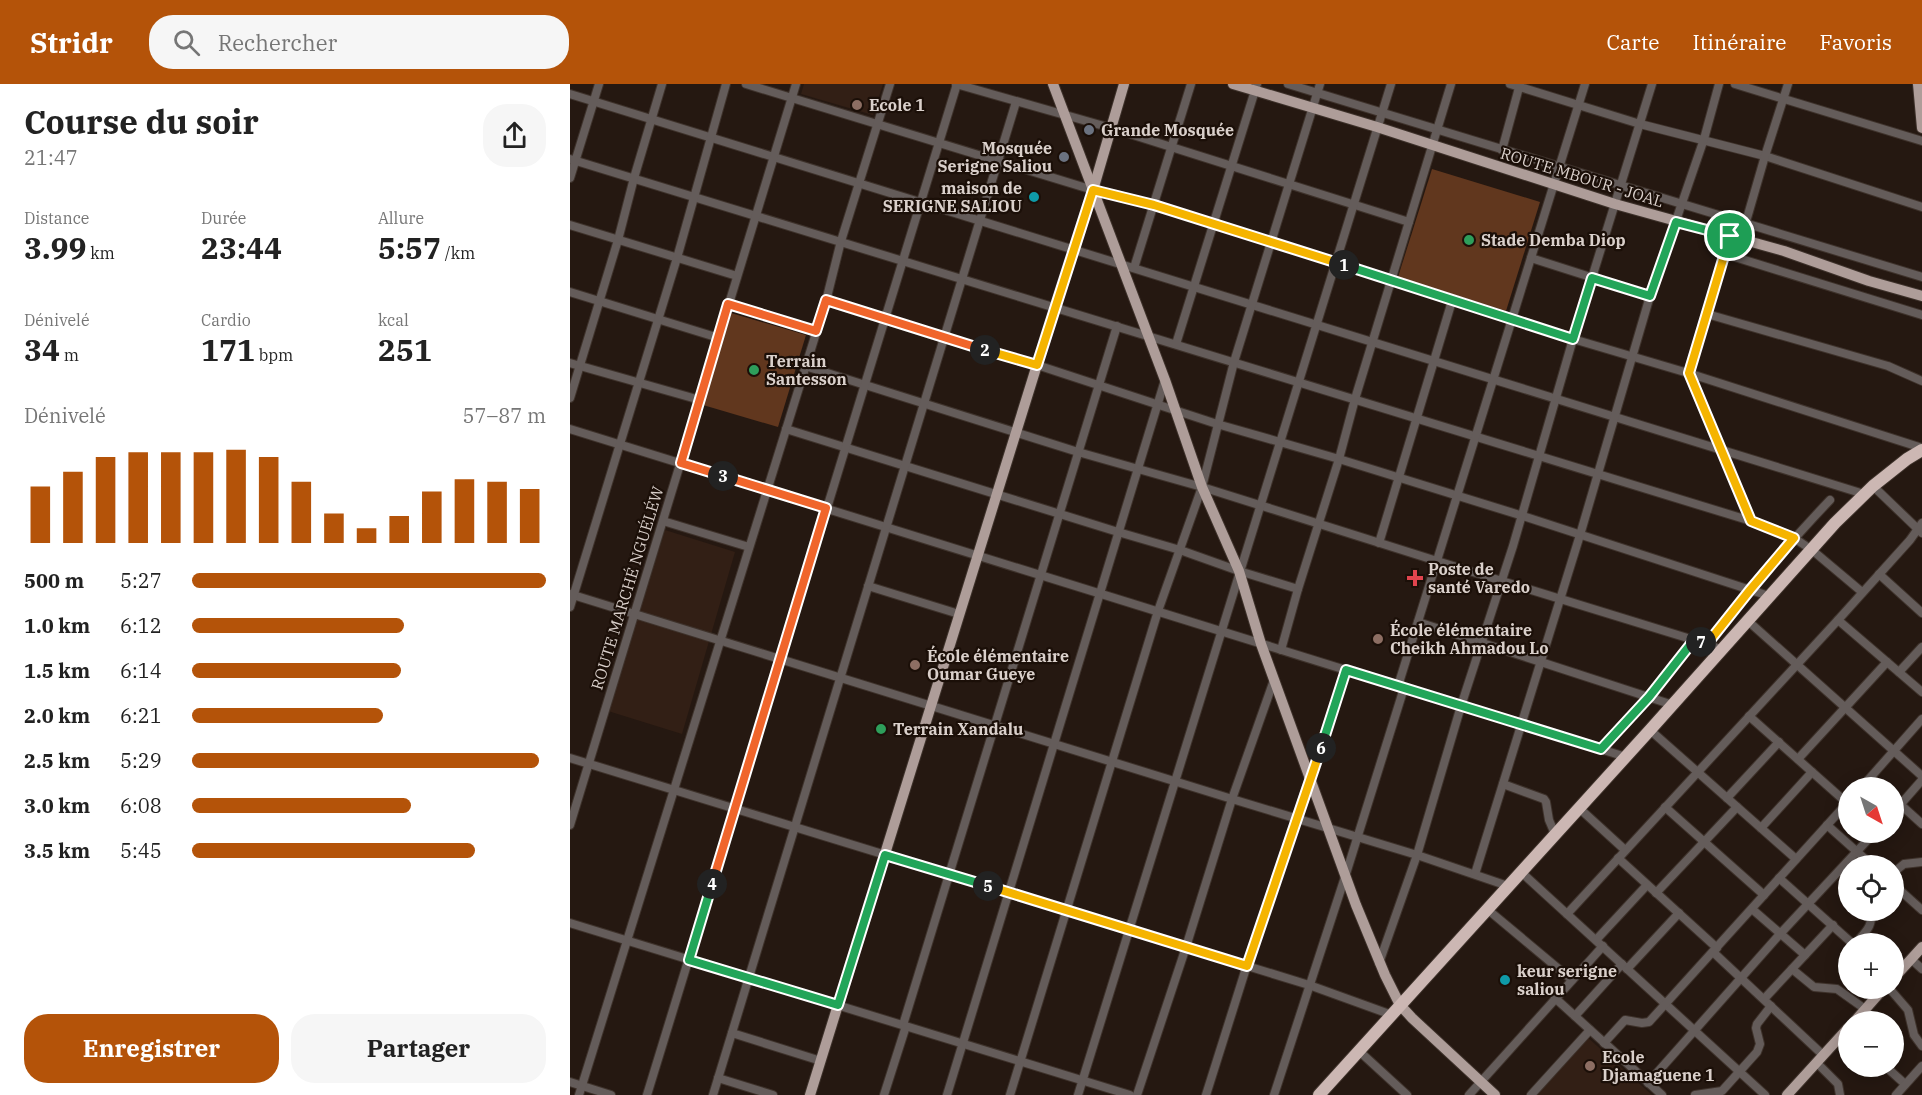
<!DOCTYPE html>
<html lang="fr">
<head>
<meta charset="utf-8">
<style>
  :root { --surface:#fff; --page:#f6f6f6; --text:#222; --muted:#767676; --accent:#b45309 }
  body { margin:0; font-family:"IBM Plex Serif",serif; background:var(--page); color:var(--text); height:100vh; display:flex; flex-direction:column; font-size:22px; white-space:nowrap }
  * { box-sizing:border-box; margin:0 }
  p { font-size:20px; color:var(--muted) }
  .icon { flex:none; width:33px; height:33px; fill:none; stroke:currentColor; stroke-width:2; stroke-linecap:round; stroke-linejoin:round }
  .map { position:relative; flex:1; overflow:hidden }
  .panel { display:flex; flex-direction:column; background:var(--surface); width:570px }
  .panel>* { flex:none }
  .needle { width:39px; rotate:141deg }
  .controls { position:absolute; left:1268px; top:693px; display:grid; gap:12px }
  .controls a { display:grid; place-items:center; width:66px; height:66px; border-radius:50%; background:var(--surface); box-shadow:0 3px 15px #0003; font-size:30px }
  .pin { position:absolute; display:grid; place-items:center; width:51px; height:51px; color:#fff; margin:-26px; border:3px solid #fff; border-radius:50%; box-shadow:0 2px 6px #0007 }
  .km { position:absolute; width:30px; height:30px; margin:-15px; border-radius:50%; background:#222; color:#fff; font-size:16px; line-height:30px; text-align:center }
  .round { display:grid; place-items:center; flex:none; width:63px; height:63px; border-radius:24px; background:var(--page) }
  .headline { display:flex; align-items:center; justify-content:space-between; height:102px; padding:0 24px }
  h1 { font-size:33px; font-weight:700; line-height:45px }
  .metrics { display:grid; grid-template-columns:repeat(3,1fr); gap:9px; height:102px; padding:6px 24px }
  .metrics div { display:grid; align-content:center }
  .metrics b { font-size:30px; font-weight:700 }
  .metrics small { font-size:16px; font-weight:400 }
  .metrics p { font-size:16px }
  .chart { height:168px; padding:12px 24px }
  .chart p { display:flex; justify-content:space-between }
  .chart svg { width:100%; height:108px; margin-top:6px; stroke:var(--accent); stroke-width:6 }
  .primary-button { display:flex; gap:12px; margin-top:auto; padding:12px 24px }
  .primary-button a { flex:1; height:69px; border-radius:24px; background:var(--accent); color:#fff; font-size:24px; font-weight:700; line-height:69px; text-align:center }
  .primary-button a+a { background:var(--page); color:var(--text) }
  ul { padding:0 24px; list-style:none; font-size:20px }
  li { display:grid; grid-template-columns:96px 72px 1fr; align-items:center; height:45px }
  li i { height:15px; border-radius:8px; background:var(--accent) }
  header { display:flex; align-items:center; gap:36px; box-sizing:border-box; height:84px; padding:0 30px; background:var(--accent); color:#fff }
  header strong { font-size:28px }
  nav { display:flex; gap:33px; margin-inline-start:auto; font-size:21px }
  .search { width:420px; height:54px; background:var(--page); display:flex; align-items:center; gap:15px; box-sizing:border-box; padding:0 21px; border-radius:24px; color:var(--muted); font-size:22px }
  main { display:flex; flex:1; min-height:0 }
  .map>svg:first-child { display:block }
  .built { fill:#321f15 }
  .pitch { fill:#61371e }
  .lines { fill:none; stroke-linecap:round; stroke-linejoin:round }
  .minor-casing { stroke:#3e322b; stroke-width:10 }
  .major-casing { stroke:#3e322b; stroke-width:12 }
  .highway-casing { stroke:#3e322b; stroke-width:14 }
  .minor { stroke:#645c5a; stroke-width:8 }
  .major { stroke:#ae9d99; stroke-width:10 }
  .highway { stroke:#ccb7b3; stroke-width:12 }
  .split-1-casing { stroke:#fff; stroke-width:12 }
  .split-2-casing { stroke:#fff; stroke-width:12 }
  .split-3-casing { stroke:#fff; stroke-width:12 }
  .split-4-casing { stroke:#fff; stroke-width:12 }
  .split-5-casing { stroke:#fff; stroke-width:12 }
  .split-6-casing { stroke:#fff; stroke-width:12 }
  .split-7-casing { stroke:#fff; stroke-width:12 }
  .split-8-casing { stroke:#fff; stroke-width:12 }
  .split-1 { stroke:#22a559; stroke-width:8 }
  .split-2 { stroke:#f5b400; stroke-width:8 }
  .split-3 { stroke:#f0652b; stroke-width:8 }
  .split-4 { stroke:#f0652b; stroke-width:8 }
  .split-5 { stroke:#22a559; stroke-width:8 }
  .split-6 { stroke:#f5b400; stroke-width:8 }
  .split-7 { stroke:#22a559; stroke-width:8 }
  .split-8 { stroke:#f5b400; stroke-width:8 }
  .education-dot { fill:#8d6e63; stroke:#1b0f08; stroke-width:2 }
  .worship-dot { fill:#6b7280; stroke:#1b0f08; stroke-width:2 }
  .culture-dot { fill:#0f9aa8; stroke:#1b0f08; stroke-width:2 }
  .leisure-dot { fill:#2e9e5b; stroke:#1b0f08; stroke-width:2 }
  .health-dot { fill:#e0444e; stroke:#1b0f08; stroke-width:2 }
  .labels { text-anchor:middle; stroke-width:4.5; stroke-linejoin:round; paint-order:stroke }
  .poi-label { font-size:16px; font-weight:bold; fill:#dad0cb; stroke:#1b0f08; text-anchor:start }
  .street-label { font-size:16px; fill:#dad0cb; stroke:#1b0f08 }
</style>
</head>
<body>
<header>
<strong>Stridr</strong>
<div class="search"><svg class="icon" aria-label="search" viewBox="0 0 24 24"><circle cx="10" cy="10" r="6"/><path d="M15 15l6 6"/></svg>Rechercher</div>
<nav><a>Carte</a><a>Itinéraire</a><a>Favoris</a></nav>
</header>
<main>
<section class="panel">
<div class="headline"><div><h1>Course du soir</h1><p>21:47</p></div><a class="round"><svg class="icon" aria-label="share" viewBox="0 0 24 24"><path d="M12 15V3M7 8l5-5 5 5M5 13v7h14v-7"/></svg></a></div>
<div class="metrics">
<div><p>Distance</p><b>3.99<small> km</small></b></div>
<div><p>Durée</p><b>23:44</b></div>
<div><p>Allure</p><b>5:57<small> /km</small></b></div>
</div>
<div class="metrics">
<div><p>Dénivelé</p><b>34<small> m</small></b></div>
<div><p>Cardio</p><b>171<small> bpm</small></b></div>
<div><p>kcal</p><b>251</b></div>
</div>
<div class="chart"><p><span>Dénivelé</span>57–87 m</p>
<svg viewBox="0 0 160 44" preserveAspectRatio="none"><path d="M5 44V21M15 44V15M25 44V9M35 44V7M45 44V7M55 44V7M65 44V6M75 44V9M85 44V19M95 44V32M105 44V38M115 44V33M125 44V23M135 44V18M145 44V19M155 44V22"/></svg>
</div>
<ul>
<li><b>500 m</b>5:27<i style="width:100%"></i></li>
<li><b>1.0 km</b>6:12<i style="width:60%"></i></li>
<li><b>1.5 km</b>6:14<i style="width:59%"></i></li>
<li><b>2.0 km</b>6:21<i style="width:54%"></i></li>
<li><b>2.5 km</b>5:29<i style="width:98%"></i></li>
<li><b>3.0 km</b>6:08<i style="width:62%"></i></li>
<li><b>3.5 km</b>5:45<i style="width:80%"></i></li>
</ul>
<div class="primary-button"><a>Enregistrer</a><a>Partager</a></div>
</section>
<div class="map">
<svg width="1352" height="1011" viewBox="0 0 1352 1011">
  <rect width="100%" height="100%" fill="#251811"/>
  <!-- built -->
  <g class="built">
    <path d="M234,0H313L303,31L231,10Z"/>
    <path d="M95,446L165,468L112,650L38,627Z"/>
    <path d="M1017,953L1082,1011H963Z"/>
  </g>
  <!-- pitch -->
  <g class="pitch">
    <path d="M862,85L970,118L936,227L828,193Z"/>
    <path d="M161,229L236,251L208,343L133,321Z"/>
  </g>
  <g class="lines">
    <!-- minor casing -->
    <g class="minor-casing">
      <g id="minor">
        <path d="M176,0L523,106L584,121L821,196L1003,255L1118,289L1352,364"/>
        <path d="M386,0L541,44L839,138"/>
        <path d="M718,0L1352,193"/>
        <path d="M940,0L1070,40L1195,72L1352,123"/>
        <path d="M1165,0L1352,57"/>
        <path d="M0,10L1294,410"/>
        <path d="M932,66L950,0"/>
        <path d="M0,75L1181,437L1224,454L1242,466L1292,508"/>
        <path d="M0,94L29,0"/>
        <path d="M0,141L167,192"/>
        <path d="M1160,152L1118,289L1181,437"/>
        <path d="M1171,155L1195,72L1218,0"/>
        <path d="M1155,170L1352,231"/>
        <path d="M961,174L1080,212"/>
        <path d="M564,184L621,0"/>
        <path d="M0,208L149,254"/>
        <path d="M256,217L373,254L467,281L647,340L769,375L953,432L1199,512"/>
        <path d="M158,220L246,247"/>
        <path d="M1137,230L1318,282L1352,297"/>
        <path d="M606,260L687,0"/>
        <path d="M0,279L130,316"/>
        <path d="M235,282L508,368L632,403L867,477L1137,560L1152,566"/>
        <path d="M0,314L48,156L64,94L92,0"/>
        <path d="M0,345L1056,673"/>
        <path d="M216,345L548,448L610,466L669,487L728,505"/>
        <path d="M1303,402L1352,449"/>
        <path d="M93,437L179,463"/>
        <path d="M809,459L882,217"/>
        <path d="M1309,490L1352,529"/>
        <path d="M298,502L389,530"/>
        <path d="M0,510L662,715L847,771L938,802"/>
        <path d="M0,523L107,174L156,0"/>
        <path d="M1268,536L1352,608"/>
        <path d="M1178,537L1352,692"/>
        <path d="M848,538L1103,621"/>
        <path d="M1137,560C1176,510 1216,462 1260,416"/>
        <path d="M711,566L728,505L769,375L785,315L881,0"/>
        <path d="M1329,588L1352,563"/>
        <path d="M828,602L1015,0"/>
        <path d="M1179,632L1277,719"/>
        <path d="M1080,646L1226,775"/>
        <path d="M1031,665L1079,613L1124,556"/>
        <path d="M0,674L739,901L822,931"/>
        <path d="M1228,675L1317,578"/>
        <path d="M933,700L974,715L976,718L979,736L985,750"/>
        <path d="M1291,704L1352,635"/>
        <path d="M1157,714L1209,658"/>
        <path d="M1331,721L1352,740"/>
        <path d="M1095,723L1194,811"/>
        <path d="M1009,724L1055,766"/>
        <path d="M1323,729L1352,696"/>
        <path d="M0,741L226,0"/>
        <path d="M1257,741L1303,782"/>
        <path d="M1191,744L1242,688"/>
        <path d="M1048,774L1147,864"/>
        <path d="M951,788L1195,1011"/>
        <path d="M1323,789L1334,780L1352,778"/>
        <path d="M905,790L1010,451L1080,212L1134,55L1149,0"/>
        <path d="M1209,794L1283,860"/>
        <path d="M1323,800L1352,826"/>
        <path d="M1086,809L1167,723"/>
        <path d="M917,825L1002,896"/>
        <path d="M1182,825L1235,871"/>
        <path d="M997,830L1268,536L1340,456L1352,439"/>
        <path d="M0,839L560,1011"/>
        <path d="M1026,856L1077,801"/>
        <path d="M1285,860C1296,847 1303,843 1301,826"/>
        <path d="M1143,868L1253,971"/>
        <path d="M1341,875L1352,885"/>
        <path d="M809,879L847,771L891,622L943,462L1003,255L1082,0"/>
        <path d="M1057,885L1109,829"/>
        <path d="M1222,885L1244,903L1267,905L1295,925"/>
        <path d="M1319,904L1338,926L1344,951L1352,962"/>
        <path d="M985,914L1092,1011"/>
        <path d="M1194,915L1263,841"/>
        <path d="M1005,932L1052,880"/>
        <path d="M333,941L547,242"/>
        <path d="M162,949L251,977"/>
        <path d="M1034,959L1055,936L1072,939L1079,938L1278,718"/>
        <path d="M789,967L837,1011"/>
        <path d="M1247,979L1268,1000L1270,1011"/>
        <path d="M1315,982L1335,1000"/>
        <path d="M148,994L203,1011"/>
        <path d="M0,998L41,1011"/>
        <path d="M1078,999L1210,850L1305,748"/>
        <path d="M9,1011L256,217L271,157L320,0"/>
        <path d="M77,1011L387,0"/>
        <path d="M143,1011L446,18"/>
        <path d="M314,1011L336,942"/>
        <path d="M377,1011L595,296"/>
        <path d="M440,1011L588,527L632,403L664,278L750,0"/>
        <path d="M508,1011L821,0"/>
        <path d="M567,1011L616,863L662,715L704,596"/>
        <path d="M636,1011L677,881L776,586"/>
        <path d="M704,1011L775,793L834,604"/>
        <path d="M899,1011L1033,862"/>
        <path d="M961,1011L1020,946"/>
        <path d="M1125,1011L1152,1007L1187,968L1190,960L1186,944L1187,940L1201,922"/>
        <path d="M1326,1011L1352,982"/>
      </g>
    </g>
    <!-- major casing -->
    <g class="major-casing">
      <g id="major">
        <path d="M483,0L595,296L632,403L669,487L691,560L786,821L815,891L830,921L842,934L925,1011"/>
        <path d="M663,0L807,43L1045,120L1214,167L1299,197L1352,212"/>
        <path d="M1348,0L1352,44"/>
        <path d="M1323,895L1352,863"/>
        <path d="M1284,938L1314,904"/>
        <path d="M240,1011L485,223L523,106L554,0"/>
        <path d="M1217,1011L1278,944"/>
      </g>
    </g>
    <!-- highway casing -->
    <g class="highway-casing">
      <path id="highway" d="M749,1011L1080,646L1265,439L1303,402L1337,375L1352,366"/>
    </g>
    <!-- minor -->
    <use href="#minor" class="minor"/>
    <!-- major -->
    <use href="#major" class="major"/>
    <!-- highway -->
    <use href="#highway" class="highway"/>
  </g>
  <g class="lines">
    <!-- split-1 casing -->
    <g class="split-1-casing">
      <path id="split-1" d="M774,181L1003,255L1022,194L1080,212L1106,138L1160,152"/>
    </g>
    <!-- split-2 casing -->
    <g class="split-2-casing">
      <path id="split-2" d="M415,266L467,281L523,106L584,121L774,181"/>
    </g>
    <!-- split-3 casing -->
    <g class="split-3-casing">
      <path id="split-3" d="M153,392L111,379L158,220L246,247L256,216L415,266"/>
    </g>
    <!-- split-4 casing -->
    <g class="split-4-casing">
      <path id="split-4" d="M142,800L256,424L153,392"/>
    </g>
    <!-- split-5 casing -->
    <g class="split-5-casing">
      <path id="split-5" d="M142,800L119,876L268,921L315,771L418,802"/>
    </g>
    <!-- split-6 casing -->
    <g class="split-6-casing">
      <path id="split-6" d="M418,802L677,882L751,664"/>
    </g>
    <!-- split-7 casing -->
    <g class="split-7-casing">
      <path id="split-7" d="M751,664L776,586L1031,665L1079,613L1124,556L1131,558"/>
    </g>
    <!-- split-8 casing -->
    <g class="split-8-casing">
      <path id="split-8" d="M1131,558L1137,560L1180,506L1224,454L1181,437L1119,289L1160,152"/>
    </g>
    <!-- split-1 -->
    <use href="#split-1" class="split-1"/>
    <!-- split-2 -->
    <use href="#split-2" class="split-2"/>
    <!-- split-3 -->
    <use href="#split-3" class="split-3"/>
    <!-- split-4 -->
    <use href="#split-4" class="split-4"/>
    <!-- split-5 -->
    <use href="#split-5" class="split-5"/>
    <!-- split-6 -->
    <use href="#split-6" class="split-6"/>
    <!-- split-7 -->
    <use href="#split-7" class="split-7"/>
    <!-- split-8 -->
    <use href="#split-8" class="split-8"/>
  </g>
  <!-- markers -->
  <g class="education-dot">
    <circle cx="287" cy="21" r="6"/>
    <circle cx="808" cy="555" r="6"/>
    <circle cx="345" cy="581" r="6"/>
    <circle cx="1020" cy="982" r="6"/>
  </g>
  <g class="worship-dot">
    <circle cx="519" cy="46" r="6"/>
    <circle cx="494" cy="73" r="6"/>
  </g>
  <g class="culture-dot">
    <circle cx="464" cy="113" r="6"/>
    <circle cx="935" cy="896" r="6"/>
  </g>
  <g class="leisure-dot">
    <circle cx="899" cy="156" r="6"/>
    <circle cx="184" cy="286" r="6"/>
    <circle cx="311" cy="645" r="6"/>
  </g>
  <path class="health-dot" d="M842 485h6v6h6v6h-6v6h-6v-6h-6v-6h6z"/>
  <g class="labels">
    <!-- poi labels -->
    <g class="poi-label">
      <text x="299" y="27">Ecole 1</text>
      <text x="531" y="52">Grande Mosquée</text>
      <text x="482" y="70" text-anchor="end">Mosquée<tspan x="482" dy="18">Serigne Saliou</tspan></text>
      <text x="452" y="110" text-anchor="end">maison de<tspan x="452" dy="18">SERIGNE SALIOU</tspan></text>
      <text x="911" y="162">Stade Demba Diop</text>
      <text x="196" y="283">Terrain<tspan x="196" dy="18">Santesson</tspan></text>
      <text x="858" y="491">Poste de<tspan x="858" dy="18">santé Varedo</tspan></text>
      <text x="820" y="552">École élémentaire<tspan x="820" dy="18">Cheikh Ahmadou Lo</tspan></text>
      <text x="357" y="578">École élémentaire<tspan x="357" dy="18">Oumar Gueye</tspan></text>
      <text x="323" y="651">Terrain Xandalu</text>
      <text x="947" y="893">keur serigne<tspan x="947" dy="18">saliou</tspan></text>
      <text x="1032" y="979">Ecole<tspan x="1032" dy="18">Djamaguene 1</tspan></text>
    </g>
    <!-- street labels -->
    <g class="street-label">
      <text transform="translate(1012 93) rotate(17)" y="6">ROUTE MBOUR - JOAL</text>
      <text transform="translate(57 504) rotate(-73)" y="6">ROUTE MARCHÉ NGUÉLÉW</text>
    </g>
  </g>
</svg>
<div class="controls">
<a><svg class="needle" viewBox="-14 -14 28 28"><path d="M0-13l5 13h-10z" fill="#e53935"/><path d="M0 13l5-13h-10z" fill="#767676"/></svg></a>
<a><svg class="icon" aria-label="locate" viewBox="0 0 24 24"><circle cx="12" cy="12" r="6"/><path d="M12 2v4M12 18v4M2 12h4M18 12h4"/></svg></a>
<a>+</a>
<a>−</a>
</div>
<div class="pin" style="left:1160px;top:152px;background:#1e9e55"><svg class="icon" aria-label="arrive" viewBox="0 0 24 24"><path d="M6 21V4h12l-3 4 3 4H6"/></svg></div>
<b class="km" style="left:774px;top:181px">1</b>
<b class="km" style="left:415px;top:266px">2</b>
<b class="km" style="left:153px;top:392px">3</b>
<b class="km" style="left:142px;top:800px">4</b>
<b class="km" style="left:418px;top:802px">5</b>
<b class="km" style="left:751px;top:664px">6</b>
<b class="km" style="left:1131px;top:558px">7</b>
</div>
</main>
</body>
</html>
